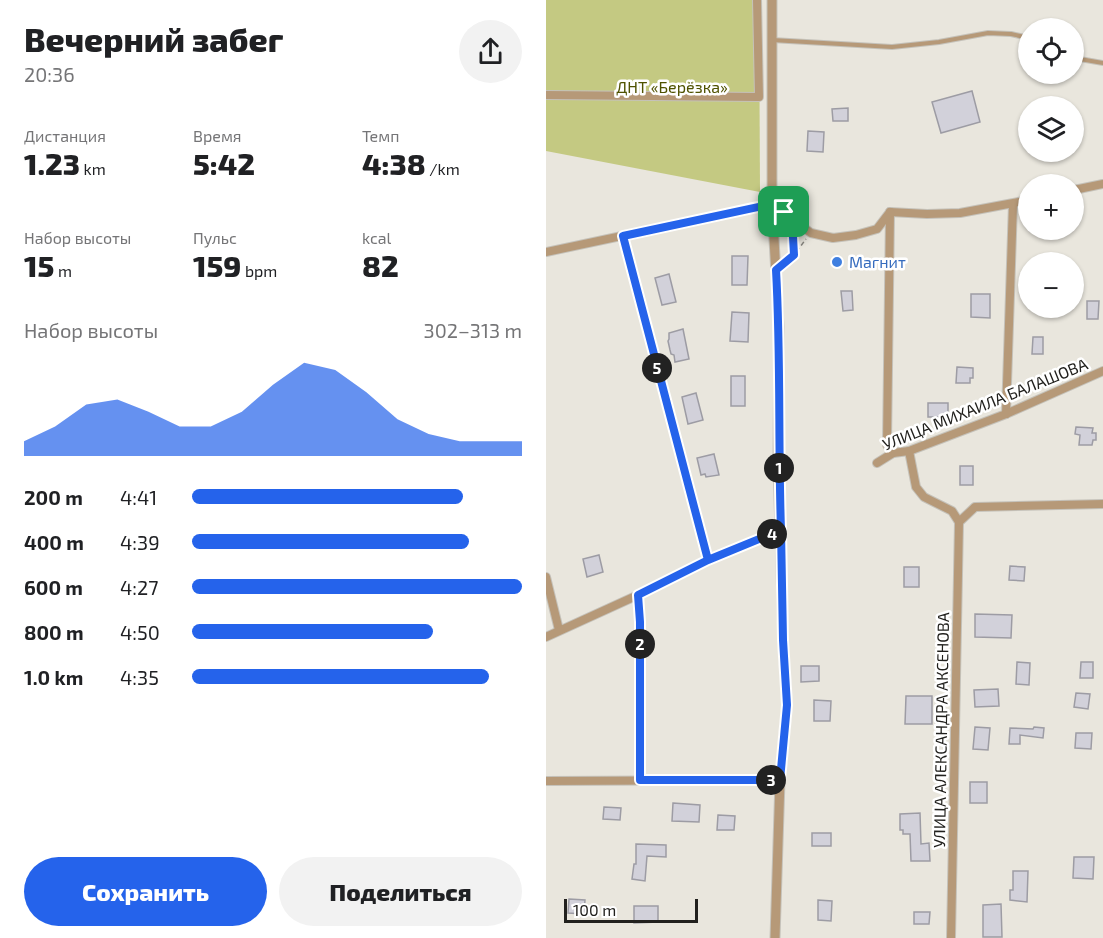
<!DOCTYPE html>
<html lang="ru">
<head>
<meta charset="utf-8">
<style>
  :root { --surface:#fff; --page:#f2f2f2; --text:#202124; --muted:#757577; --accent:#2563eb }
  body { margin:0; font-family:"Exo 2",sans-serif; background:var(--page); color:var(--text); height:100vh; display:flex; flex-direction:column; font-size:22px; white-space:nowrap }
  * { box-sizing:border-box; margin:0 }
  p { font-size:20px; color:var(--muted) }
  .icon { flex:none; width:33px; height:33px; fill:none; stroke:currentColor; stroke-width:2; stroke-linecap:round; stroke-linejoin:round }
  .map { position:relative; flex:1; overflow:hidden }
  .sheet { display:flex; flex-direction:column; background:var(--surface); width:546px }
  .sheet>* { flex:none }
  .fabs { position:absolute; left:472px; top:18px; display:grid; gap:12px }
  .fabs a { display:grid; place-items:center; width:66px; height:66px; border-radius:50%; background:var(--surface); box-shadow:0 2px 4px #0004; font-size:30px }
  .scale { position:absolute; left:18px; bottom:15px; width:134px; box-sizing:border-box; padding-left:6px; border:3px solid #21201d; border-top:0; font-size:16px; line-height:21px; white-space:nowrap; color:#21201d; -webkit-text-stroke:4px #fff; paint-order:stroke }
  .pin { position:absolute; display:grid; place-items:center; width:51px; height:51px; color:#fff; margin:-26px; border-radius:12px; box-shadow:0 3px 9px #0006 }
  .km { position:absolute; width:30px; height:30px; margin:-15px; border-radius:50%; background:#222; color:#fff; font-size:16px; line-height:30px; text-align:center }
  .round { display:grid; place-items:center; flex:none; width:63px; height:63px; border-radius:32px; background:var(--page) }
  .headline { display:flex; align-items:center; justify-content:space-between; height:102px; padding:0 24px }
  h1 { font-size:33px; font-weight:800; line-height:45px }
  .metrics { display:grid; grid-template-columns:repeat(3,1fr); gap:9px; height:102px; padding:6px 24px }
  .metrics div { display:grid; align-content:center }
  .metrics b { font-size:30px; font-weight:800 }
  .metrics small { font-size:16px; font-weight:400 }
  .metrics p { font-size:16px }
  .chart { height:168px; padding:12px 24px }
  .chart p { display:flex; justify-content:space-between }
  .chart svg { width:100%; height:108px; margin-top:6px; fill:var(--accent); opacity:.7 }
  .action { display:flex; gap:12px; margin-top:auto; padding:12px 24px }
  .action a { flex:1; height:69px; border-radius:36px; background:var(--accent); color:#fff; font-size:24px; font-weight:800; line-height:69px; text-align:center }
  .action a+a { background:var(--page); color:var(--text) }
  ul { padding:0 24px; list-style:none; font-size:20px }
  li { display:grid; grid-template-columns:96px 72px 1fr; align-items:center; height:45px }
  li i { height:15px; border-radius:8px; background:var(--accent) }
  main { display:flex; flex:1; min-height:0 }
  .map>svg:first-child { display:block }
  .green { fill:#c4c982 }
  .building { fill:#d2d1da; stroke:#9d9ca4; stroke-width:1.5 }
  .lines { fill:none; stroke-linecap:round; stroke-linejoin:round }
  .service-casing { stroke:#c5c2ba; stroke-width:6 }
  .minor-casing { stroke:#c5c2ba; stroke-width:10 }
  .tertiary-casing { stroke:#c5c2ba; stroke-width:11 }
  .path { stroke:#84827c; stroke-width:1.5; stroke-dasharray:4.5 3; stroke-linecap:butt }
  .service { stroke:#b69978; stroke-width:4 }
  .minor { stroke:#b69978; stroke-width:8 }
  .tertiary { stroke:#b69978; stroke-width:9 }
  .route-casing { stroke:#fff; stroke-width:12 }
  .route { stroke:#2563eb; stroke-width:8 }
  .shop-dot { fill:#3f7fe0; stroke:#fff; stroke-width:2 }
  .labels { text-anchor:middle; stroke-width:5; stroke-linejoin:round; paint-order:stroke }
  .park-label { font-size:16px; fill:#4f5200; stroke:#fff }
  .shop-label { font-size:16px; fill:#366cbe; stroke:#fff; text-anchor:start }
  .street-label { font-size:16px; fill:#21201d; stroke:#fff }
</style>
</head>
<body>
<main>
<section class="sheet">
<div class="headline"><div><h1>Вечерний забег</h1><p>20:36</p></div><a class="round"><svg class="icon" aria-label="share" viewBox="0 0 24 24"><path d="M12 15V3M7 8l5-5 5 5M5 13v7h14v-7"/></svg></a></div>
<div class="metrics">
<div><p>Дистанция</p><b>1.23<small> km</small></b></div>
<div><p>Время</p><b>5:42</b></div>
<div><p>Темп</p><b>4:38<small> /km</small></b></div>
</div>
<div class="metrics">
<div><p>Набор высоты</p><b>15<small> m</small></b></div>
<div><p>Пульс</p><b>159<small> bpm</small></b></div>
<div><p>kcal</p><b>82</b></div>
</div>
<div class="chart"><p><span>Набор высоты</span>302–313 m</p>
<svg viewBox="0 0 160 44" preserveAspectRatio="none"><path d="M0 44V38L10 32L20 23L30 21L40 26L50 32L60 32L70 26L80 15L90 6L100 9L110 18L120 29L130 35L140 38L150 38L160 38V44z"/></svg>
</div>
<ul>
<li><b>200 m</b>4:41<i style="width:82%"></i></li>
<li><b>400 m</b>4:39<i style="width:84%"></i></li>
<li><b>600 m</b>4:27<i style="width:100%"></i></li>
<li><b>800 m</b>4:50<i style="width:73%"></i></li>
<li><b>1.0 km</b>4:35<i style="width:90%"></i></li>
</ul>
<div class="action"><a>Сохранить</a><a>Поделиться</a></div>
</section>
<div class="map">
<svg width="557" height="938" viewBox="0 0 557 938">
  <rect width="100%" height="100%" fill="#e9e6dd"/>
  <!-- green -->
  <path class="green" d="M0,0H213L214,192L0,151Z"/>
  <!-- building -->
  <g class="building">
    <path d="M426,91L434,122L395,133L386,102Z"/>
    <path d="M302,108V121H287L286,109Z"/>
    <path d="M262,131L278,132L277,152L261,151Z"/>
    <path d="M186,256H202L201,285H186Z"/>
    <path d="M123,274L130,302L116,305L109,278Z"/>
    <path d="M295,291H306L307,310L297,311Z"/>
    <path d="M425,294H444V318L425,317Z"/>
    <path d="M541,301H553L552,319H541Z"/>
    <path d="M186,312L203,313L202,342L184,341Z"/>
    <path d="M137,329L143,359L129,362L128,355L125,354L124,350L122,341L123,339V333Z"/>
    <path d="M487,337H497V354H486Z"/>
    <path d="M411,367L427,368V378H424V383H410Z"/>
    <rect x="185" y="376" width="14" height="30"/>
    <path d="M150,393L157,420L142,424L136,397Z"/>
    <rect x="382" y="403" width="20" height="14"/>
    <path d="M530,427L547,428L546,433H550V440H547L546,445H533L534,435L529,434Z"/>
    <path d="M168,454L173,475L160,477L159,474L155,475L151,458Z"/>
    <rect x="414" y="466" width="13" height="19"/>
    <path d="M53,555L57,572L41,577L37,559Z"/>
    <path d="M464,566L479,567L478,581L463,580Z"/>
    <rect x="358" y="567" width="15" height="20"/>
    <path d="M429,614L466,615L465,638L429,637Z"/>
    <path d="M471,662L484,663L483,685L470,684Z"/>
    <path d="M535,662H547V678H534Z"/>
    <path d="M255,666H273V681L255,682Z"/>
    <path d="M452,689L453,706L429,707L428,690Z"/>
    <path d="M530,693L544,694L542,709L528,707Z"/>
    <path d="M360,696H386V724H359Z"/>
    <path d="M268,700L285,701L284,721H268Z"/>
    <path d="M429,727L444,728L442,750L427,749Z"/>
    <path d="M488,727L498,728L497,738L474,735V744H463L464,728L487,729Z"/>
    <path d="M530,733H546L545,749L529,748Z"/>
    <rect x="424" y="782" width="17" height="21"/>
    <path d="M127,803L154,805L153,822L126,821Z"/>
    <path d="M58,807L75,808L74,820L57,819Z"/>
    <path d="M374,813L375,844L383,843L384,861H365L364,834H357V830H354V814Z"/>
    <path d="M172,815L189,816L188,830H171Z"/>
    <rect x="266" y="833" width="19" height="13"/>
    <path d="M90,844L120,845V857L101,856L99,881L86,879L88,864H90Z"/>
    <path d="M528,857H548L547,879L527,878Z"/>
    <path d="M467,871H482L481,902L464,900V890H467Z"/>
    <path d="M23,899L39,900L38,914L22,913Z"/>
    <path d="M272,900L286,901L285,921L272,920Z"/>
    <path d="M455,904L456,937H437V905Z"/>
    <path d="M88,906H112V922L88,923Z"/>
    <path d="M368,912H384L383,924H368Z"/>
  </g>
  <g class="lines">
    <!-- service casing -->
    <g class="service-casing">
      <g id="service">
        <path d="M226,40L346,47L393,42L442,33L465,34L483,38"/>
        <path d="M528,58L557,63"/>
      </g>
    </g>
    <!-- minor casing -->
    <g class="minor-casing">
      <g id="minor">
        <path d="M0,95L213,97L211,0"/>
        <path d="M528,190L557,184"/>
        <path d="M344,212L341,445L347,453"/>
        <path d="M344,212L381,214L414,213L483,200"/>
        <path d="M77,236L162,560"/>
        <path d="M0,252L226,204L265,233L287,238L310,235L331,229L344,212"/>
        <path d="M460,414L467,204"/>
        <path d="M363,451L370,487L378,497L406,511L413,522L429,507L557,504"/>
        <path d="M331,463L347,453L363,451L460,414L557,371"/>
        <path d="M0,577L13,630"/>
        <path d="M92,595L94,622V780"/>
        <path d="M0,637L92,595L162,560L235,530"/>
        <path d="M0,781L234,780"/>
        <path d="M405,938L413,522"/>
      </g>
    </g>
    <!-- tertiary casing -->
    <g class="tertiary-casing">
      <path id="tertiary" d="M226,0V204L233,327L232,460L237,640L241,705L234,780L229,938"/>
    </g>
    <!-- path -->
    <g class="path">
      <path d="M247,231L248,254"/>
      <path d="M240,262L248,255L260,239"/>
    </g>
    <!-- service -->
    <use href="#service" class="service"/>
    <!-- minor -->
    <use href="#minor" class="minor"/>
    <!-- tertiary -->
    <use href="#tertiary" class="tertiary"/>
  </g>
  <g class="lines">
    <!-- route casing -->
    <g class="route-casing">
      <path id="route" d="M238,212L246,219L248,255L230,270C235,357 232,444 235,530L162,560L92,595L94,622V780H234L241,705L237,640L235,530L162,560L77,236L226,204L238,212"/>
    </g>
    <!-- route -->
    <use href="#route" class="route"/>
  </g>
  <!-- markers -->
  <circle class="shop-dot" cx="291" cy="262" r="6"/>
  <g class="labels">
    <!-- park labels -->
    <g class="park-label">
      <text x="126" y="93">ДНТ «Берёзка»</text>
    </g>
    <!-- shop labels -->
    <g class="shop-label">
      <text x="303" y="268">Магнит</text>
    </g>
    <!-- street labels -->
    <g class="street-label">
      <text transform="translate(439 404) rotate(-22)" y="6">УЛИЦА МИХАИЛА БАЛАШОВА</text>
      <text transform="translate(395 730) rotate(-89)" y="6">УЛИЦА АЛЕКСАНДРА АКСЕНОВА</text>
    </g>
  </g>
</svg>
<div class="fabs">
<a><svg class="icon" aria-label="locate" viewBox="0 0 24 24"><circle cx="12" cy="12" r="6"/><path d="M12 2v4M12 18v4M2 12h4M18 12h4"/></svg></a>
<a><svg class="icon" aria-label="layers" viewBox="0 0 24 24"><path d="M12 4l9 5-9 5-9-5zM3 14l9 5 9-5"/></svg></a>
<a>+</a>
<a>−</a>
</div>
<div class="scale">100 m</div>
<div class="pin" style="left:238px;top:212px;background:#1e9e55"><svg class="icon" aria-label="arrive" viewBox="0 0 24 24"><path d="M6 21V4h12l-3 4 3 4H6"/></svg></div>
<b class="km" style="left:233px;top:468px">1</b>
<b class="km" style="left:94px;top:644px">2</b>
<b class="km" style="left:225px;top:780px">3</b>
<b class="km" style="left:226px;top:534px">4</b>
<b class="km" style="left:111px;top:368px">5</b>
</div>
</main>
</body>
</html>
